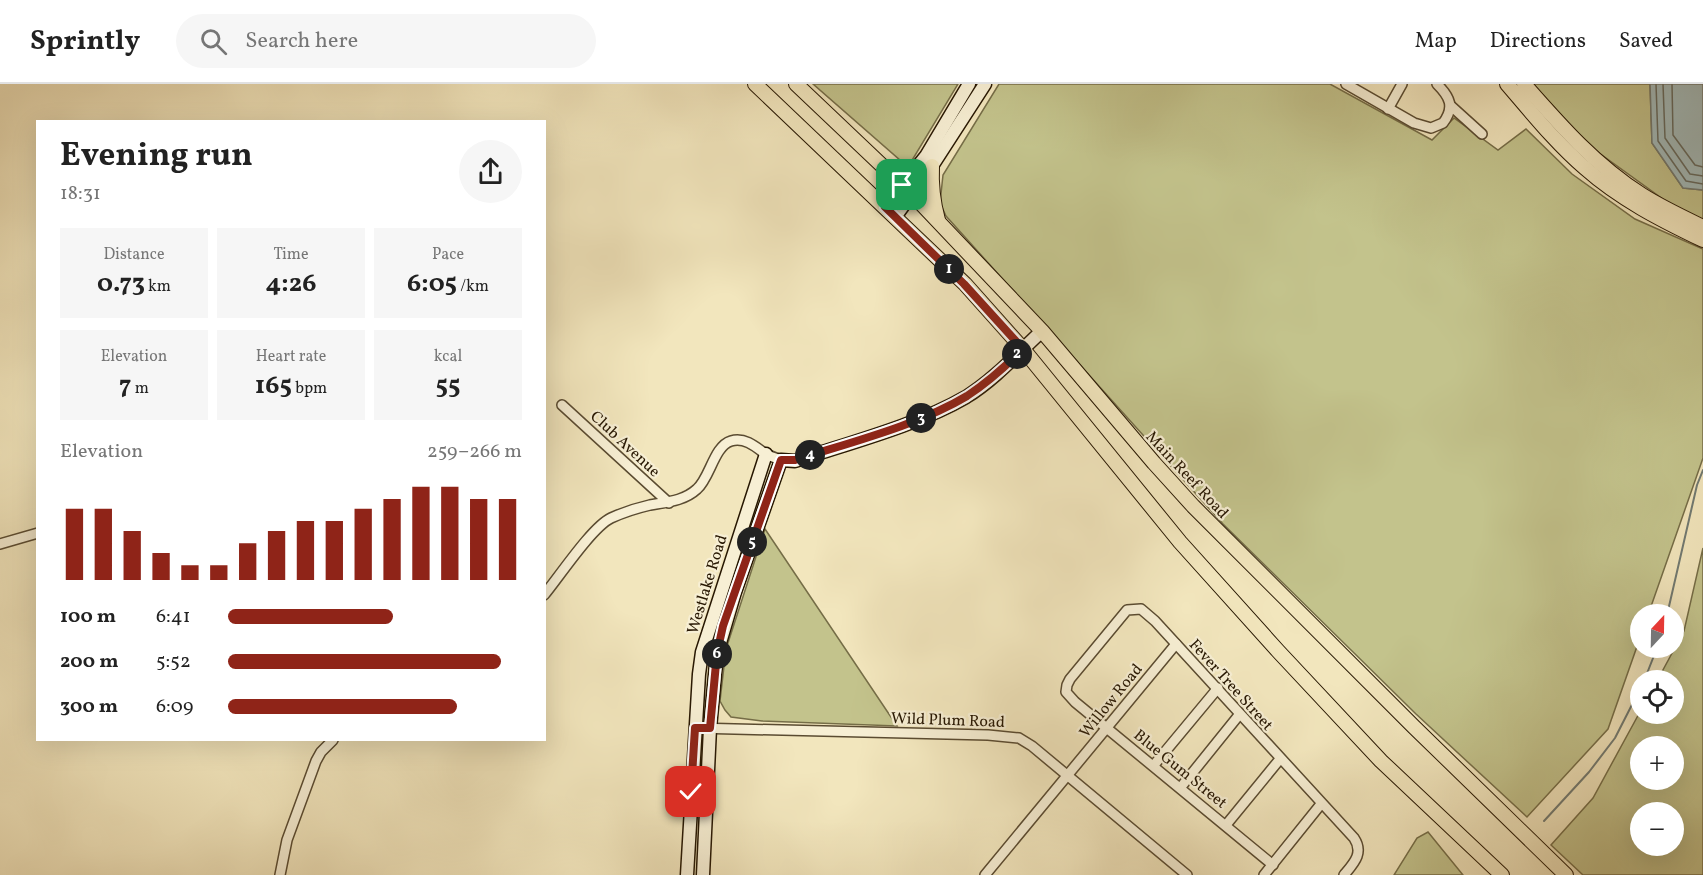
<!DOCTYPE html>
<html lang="en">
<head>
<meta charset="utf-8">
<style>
  :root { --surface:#fff; --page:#f6f6f6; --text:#222; --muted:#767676; --line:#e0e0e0; --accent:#8f2418 }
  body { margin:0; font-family:Vollkorn,serif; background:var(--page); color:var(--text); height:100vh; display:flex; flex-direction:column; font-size:22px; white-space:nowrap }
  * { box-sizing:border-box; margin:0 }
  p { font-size:20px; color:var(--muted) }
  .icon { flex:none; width:33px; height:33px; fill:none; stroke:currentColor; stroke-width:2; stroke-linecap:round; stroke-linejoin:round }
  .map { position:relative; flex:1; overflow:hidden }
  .details { position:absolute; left:36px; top:36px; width:510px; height:621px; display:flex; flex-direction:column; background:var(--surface); border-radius:0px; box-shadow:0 6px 24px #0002 }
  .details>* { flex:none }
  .needle { width:39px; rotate:22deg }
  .fabs { position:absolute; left:1630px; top:520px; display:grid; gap:12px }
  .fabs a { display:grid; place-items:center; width:54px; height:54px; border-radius:50%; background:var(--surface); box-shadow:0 6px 24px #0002; font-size:30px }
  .pin { position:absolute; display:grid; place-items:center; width:51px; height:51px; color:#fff; margin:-26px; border-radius:12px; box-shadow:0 3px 9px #0006 }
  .km { position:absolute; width:30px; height:30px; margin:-15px; border-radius:50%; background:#222; color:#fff; font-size:16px; line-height:30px; text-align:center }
  .round { display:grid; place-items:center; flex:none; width:63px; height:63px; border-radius:32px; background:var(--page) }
  .summary { display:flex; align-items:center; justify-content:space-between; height:102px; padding:0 24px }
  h1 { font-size:33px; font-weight:700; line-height:45px }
  .metrics { display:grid; grid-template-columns:repeat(3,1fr); gap:9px; height:102px; padding:6px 24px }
  .metrics div { display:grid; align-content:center; border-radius:0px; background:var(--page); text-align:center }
  .metrics b { font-size:26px; font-weight:700 }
  .metrics small { font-size:16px; font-weight:400 }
  .metrics p { font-size:16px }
  .chart { height:168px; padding:12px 24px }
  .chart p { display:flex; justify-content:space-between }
  .chart svg { width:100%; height:108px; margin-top:6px; stroke:var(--accent); stroke-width:6 }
  ul { padding:0 24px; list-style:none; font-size:20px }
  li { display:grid; grid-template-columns:96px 72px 1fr; align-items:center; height:45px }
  li i { height:15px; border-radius:8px; background:var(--accent) }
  header { display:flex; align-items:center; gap:36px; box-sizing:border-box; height:84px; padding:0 30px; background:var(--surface); border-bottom:2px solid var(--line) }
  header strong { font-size:28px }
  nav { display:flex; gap:33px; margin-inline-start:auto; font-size:21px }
  .search { width:420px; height:54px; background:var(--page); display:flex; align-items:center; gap:15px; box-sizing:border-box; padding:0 21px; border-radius:33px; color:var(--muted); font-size:22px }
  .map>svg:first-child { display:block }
  .green { fill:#c3c38c; stroke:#756d47; stroke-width:1.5; fill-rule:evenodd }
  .water { fill:#a2bcbd; stroke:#717a72; stroke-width:1.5 }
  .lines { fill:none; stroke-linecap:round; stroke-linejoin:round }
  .shore { stroke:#646a60; stroke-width:1.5 }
  .stream { stroke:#717a72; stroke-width:2 }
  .street-casing { stroke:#5a4b31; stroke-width:12 }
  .secondary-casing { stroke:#271702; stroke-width:15 }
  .primary-casing { stroke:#271702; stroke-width:16 }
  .street { stroke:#f7efd4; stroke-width:9 }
  .secondary { stroke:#f7efd4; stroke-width:12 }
  .primary { stroke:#f2e6bd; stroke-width:14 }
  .route-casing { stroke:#fff; stroke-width:12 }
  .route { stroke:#8f2418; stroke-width:8 }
  .labels { text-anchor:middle; stroke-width:4.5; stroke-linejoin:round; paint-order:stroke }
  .street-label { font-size:16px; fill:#271702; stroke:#f7efd4 }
</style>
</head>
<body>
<header>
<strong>Sprintly</strong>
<div class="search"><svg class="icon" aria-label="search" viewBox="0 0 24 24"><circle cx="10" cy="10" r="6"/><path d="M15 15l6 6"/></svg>Search here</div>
<nav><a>Map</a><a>Directions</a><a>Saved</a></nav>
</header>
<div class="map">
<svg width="1703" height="791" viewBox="0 0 1703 791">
  <rect width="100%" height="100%" fill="#f2e6bd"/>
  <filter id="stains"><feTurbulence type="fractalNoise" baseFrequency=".00333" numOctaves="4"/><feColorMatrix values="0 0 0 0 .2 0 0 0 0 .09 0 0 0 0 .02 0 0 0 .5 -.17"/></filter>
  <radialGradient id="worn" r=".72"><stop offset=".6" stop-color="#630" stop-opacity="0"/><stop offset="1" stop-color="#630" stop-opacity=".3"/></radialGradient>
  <!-- green -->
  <g class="green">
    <path d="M813,0H958L908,83Z"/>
    <path d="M999,0H1330L1432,56L1454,34L1498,66L1526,45L1572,90L1635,135L1703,165V374L1648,531H1641V551L1608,645L1527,733L1416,630L1223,440L946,132L940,119L943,91Z"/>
    <path d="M1533,0H1650L1652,59L1683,104L1703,106V137L1674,123L1588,61Z"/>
    <path d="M765,445L897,642L762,637L731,633L725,626L720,617L726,565Z"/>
    <path d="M1703,464V791H1583L1551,761L1593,714L1641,626V630H1674V597H1657L1684,547ZM1641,663H1674V696H1641ZM1641,729H1674V762H1641Z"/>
    <path d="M1428,748L1463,791H1394L1417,754Z"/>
  </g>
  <!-- water -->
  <path class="water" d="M1650,0H1703V106L1683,104L1652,59Z"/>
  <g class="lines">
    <!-- shore -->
    <g class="shore">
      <path d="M1656,0L1658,57L1686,97L1703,100"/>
      <path d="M1663,0L1665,54L1690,90L1703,92"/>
      <path d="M1672,0L1673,51L1695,81L1703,83"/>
    </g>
    <!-- stream -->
    <g class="stream">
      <path d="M1667,531L1697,401L1703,386"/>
      <path d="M1644,597L1657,564"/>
      <path d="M1544,737L1589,688L1615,654L1641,603"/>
    </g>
    <!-- street casing -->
    <g class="street-casing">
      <g id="street">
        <path d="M1346,0L1414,39L1431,44L1443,39C1455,23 1450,13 1437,0"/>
        <path d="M1451,22L1482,50"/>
        <path d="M1388,25L1402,0"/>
        <path d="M562,321L669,419"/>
        <path d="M0,460L38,449"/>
        <path d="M544,511C559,493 592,443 611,434C622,429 637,424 650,421C667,418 684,417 697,405C710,394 714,362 731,357C744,353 755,362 764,369C769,372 776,374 781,376"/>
        <path d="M695,644L988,651L1019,654L1032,662L1187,791"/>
        <path d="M1154,681L1218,604"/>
        <path d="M1181,703L1239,631"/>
        <path d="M1226,741L1280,675"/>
        <path d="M1273,781L1075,618L1066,608L1067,601L1070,595L1127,526L1141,525L1155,537L1354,754C1364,769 1354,779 1344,791"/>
        <path d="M280,791L287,756L316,677L321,668L333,656"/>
        <path d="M985,791L1176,560"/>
        <path d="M1264,791L1321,720"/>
      </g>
    </g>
    <!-- secondary casing -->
    <g class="secondary-casing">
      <g id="secondary">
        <path d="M885,123L926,72L969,0"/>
        <path d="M895,133L932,82L985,0"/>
        <path d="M687,791L699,590L702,568L766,370"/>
        <path d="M703,791L710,644L717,569L735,508L781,376L795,377C849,359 918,341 966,313C995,295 1018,269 1042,247"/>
      </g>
    </g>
    <!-- primary casing -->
    <g class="primary-casing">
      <g id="primary">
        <path d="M755,0L965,200L1023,265L1180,458L1278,567L1381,677L1502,791"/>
        <path d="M796,0L913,111L1042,247L1154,379L1193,422L1414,643L1566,791"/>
        <path d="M1507,0C1532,29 1556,59 1585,84C1620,115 1661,136 1703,156"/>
        <path d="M1524,0C1560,41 1595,81 1642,111C1661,123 1682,133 1703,143"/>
        <path d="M932,82C931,101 933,118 938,136"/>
      </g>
    </g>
    <!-- street -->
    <use href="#street" class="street"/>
    <!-- secondary -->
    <use href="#secondary" class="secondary"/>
    <!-- primary -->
    <use href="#primary" class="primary"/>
  </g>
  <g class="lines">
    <!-- route casing -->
    <g class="route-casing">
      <path id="route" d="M691,708L695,644H710L717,569L723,542L781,376H795C848,359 919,341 967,312C987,299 1006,282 1023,265L964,200L885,123L902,101"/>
    </g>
    <!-- route -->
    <use href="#route" class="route"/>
  </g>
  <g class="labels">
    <!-- street labels -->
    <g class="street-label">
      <text transform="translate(626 359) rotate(43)" y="6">Club Avenue</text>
      <text transform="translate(1188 390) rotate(47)" y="6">Main Reef Road</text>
      <text transform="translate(706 500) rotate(-73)" y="6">Westlake Road</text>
      <text transform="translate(1232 600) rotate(48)" y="6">Fever Tree Street</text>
      <text transform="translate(1110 616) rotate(-51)" y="6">Willow Road</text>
      <text transform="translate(948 635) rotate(2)" y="6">Wild Plum Road</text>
      <text transform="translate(1181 684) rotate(39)" y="6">Blue Gum Street</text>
    </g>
  </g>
  <rect width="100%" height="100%" filter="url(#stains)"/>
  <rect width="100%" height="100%" fill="url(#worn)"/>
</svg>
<div class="fabs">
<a><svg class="needle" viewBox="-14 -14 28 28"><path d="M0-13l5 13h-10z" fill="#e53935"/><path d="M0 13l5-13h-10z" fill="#767676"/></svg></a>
<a><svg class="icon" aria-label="locate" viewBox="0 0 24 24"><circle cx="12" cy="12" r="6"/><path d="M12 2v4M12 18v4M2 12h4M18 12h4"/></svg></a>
<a>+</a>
<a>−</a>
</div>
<div class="pin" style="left:902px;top:101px;background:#1e9e55"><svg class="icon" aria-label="arrive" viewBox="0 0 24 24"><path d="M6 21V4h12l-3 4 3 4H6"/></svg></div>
<div class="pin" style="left:691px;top:708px;background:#d93025"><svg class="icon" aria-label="check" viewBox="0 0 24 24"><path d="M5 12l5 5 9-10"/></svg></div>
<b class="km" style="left:949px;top:185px">1</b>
<b class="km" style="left:1017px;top:270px">2</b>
<b class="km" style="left:921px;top:334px">3</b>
<b class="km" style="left:810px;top:371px">4</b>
<b class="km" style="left:752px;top:458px">5</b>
<b class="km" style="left:717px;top:570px">6</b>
<section class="details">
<div class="summary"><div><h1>Evening run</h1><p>18:31</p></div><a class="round"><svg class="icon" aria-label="share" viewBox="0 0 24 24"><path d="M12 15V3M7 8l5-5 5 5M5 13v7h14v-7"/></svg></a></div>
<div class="metrics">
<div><p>Distance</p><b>0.73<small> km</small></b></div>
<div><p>Time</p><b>4:26</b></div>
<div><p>Pace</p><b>6:05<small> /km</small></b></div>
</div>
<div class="metrics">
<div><p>Elevation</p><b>7<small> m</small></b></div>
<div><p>Heart rate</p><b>165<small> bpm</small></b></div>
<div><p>kcal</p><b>55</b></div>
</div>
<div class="chart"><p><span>Elevation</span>259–266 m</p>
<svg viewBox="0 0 160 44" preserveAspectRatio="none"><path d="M5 44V15M15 44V15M25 44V24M35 44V33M45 44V38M55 44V38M65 44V29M75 44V24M85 44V20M95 44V20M105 44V15M115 44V11M125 44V6M135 44V6M145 44V11M155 44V11"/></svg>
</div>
<ul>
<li><b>100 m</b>6:41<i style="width:56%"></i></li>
<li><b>200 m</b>5:52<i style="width:93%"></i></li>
<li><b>300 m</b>6:09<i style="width:78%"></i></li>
</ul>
</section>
</div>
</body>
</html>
